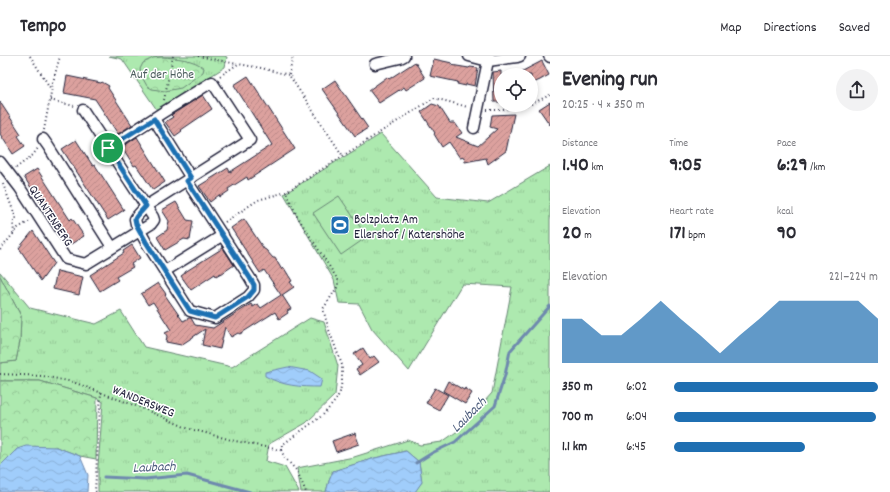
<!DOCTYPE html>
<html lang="en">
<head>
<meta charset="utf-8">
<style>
  :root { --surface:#fff; --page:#f2f2f3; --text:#2b2b33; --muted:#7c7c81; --line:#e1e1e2; --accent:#1f6fb2 }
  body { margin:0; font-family:Dekko,sans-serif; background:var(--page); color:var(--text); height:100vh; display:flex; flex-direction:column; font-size:15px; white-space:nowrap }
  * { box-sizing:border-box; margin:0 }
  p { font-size:13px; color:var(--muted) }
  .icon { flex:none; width:22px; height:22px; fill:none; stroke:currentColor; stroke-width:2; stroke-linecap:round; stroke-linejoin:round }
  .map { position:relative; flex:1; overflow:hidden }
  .drawer { display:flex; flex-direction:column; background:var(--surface); width:340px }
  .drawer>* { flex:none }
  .buttons { position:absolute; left:494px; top:12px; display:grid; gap:8px }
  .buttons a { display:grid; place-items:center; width:44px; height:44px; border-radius:50%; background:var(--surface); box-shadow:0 2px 6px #0003; font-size:20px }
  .pin { position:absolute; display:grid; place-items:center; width:34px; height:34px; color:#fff; margin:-17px; border:2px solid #fff; border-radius:50%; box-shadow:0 1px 4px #0007 }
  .round { display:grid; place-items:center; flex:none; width:42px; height:42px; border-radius:21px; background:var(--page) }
  .overview { display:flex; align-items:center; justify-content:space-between; height:68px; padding:0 12px }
  h1 { font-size:22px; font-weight:700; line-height:30px }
  .figures { display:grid; grid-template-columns:repeat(3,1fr); gap:6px; height:68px; padding:4px 12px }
  .figures div { display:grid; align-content:center }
  .figures b { font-size:20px; font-weight:700 }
  .figures small { font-size:11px; font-weight:400 }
  .figures p { font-size:11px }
  .chart { height:112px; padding:8px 12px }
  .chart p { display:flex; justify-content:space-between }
  .chart svg { width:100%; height:72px; margin-top:4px; fill:var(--accent); opacity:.7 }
  ul { padding:0 12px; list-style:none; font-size:13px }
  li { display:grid; grid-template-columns:64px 48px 1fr; align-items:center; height:30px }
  li i { height:10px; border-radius:5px; background:var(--accent) }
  header { display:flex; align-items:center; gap:24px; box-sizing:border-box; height:56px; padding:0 20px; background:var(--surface); border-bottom:1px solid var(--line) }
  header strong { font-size:19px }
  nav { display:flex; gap:22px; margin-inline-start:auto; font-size:14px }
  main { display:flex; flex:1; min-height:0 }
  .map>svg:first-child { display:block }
  .grass { fill:url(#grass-tufts); stroke:#688675 }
  .forest { fill:url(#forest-crowns); stroke:#688675 }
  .pitch { fill:#ade9af; stroke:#688675 }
  .water { fill:url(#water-waves); stroke:#6e89ae }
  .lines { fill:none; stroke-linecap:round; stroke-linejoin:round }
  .stream { stroke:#6e89ae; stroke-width:3 }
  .building { fill:url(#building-hatch); stroke:#22223b }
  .minor-casing { stroke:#22223b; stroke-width:13 }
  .path { stroke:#22223b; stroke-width:2; stroke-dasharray:1 3; stroke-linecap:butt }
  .minor { stroke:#fff; stroke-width:10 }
  .route-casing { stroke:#fff; stroke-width:8 }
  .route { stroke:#1f6fb2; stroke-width:5 }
  .labels { text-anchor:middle; stroke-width:3; stroke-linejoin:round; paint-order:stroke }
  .park-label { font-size:13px; fill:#4c5e5e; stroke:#fff }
  .street-label { font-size:13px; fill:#22223b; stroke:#fff }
  .poi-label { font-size:13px; fill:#22223b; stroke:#fff; text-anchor:start }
  .water-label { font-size:14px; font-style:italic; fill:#4e5e7e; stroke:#fff }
</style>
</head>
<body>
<header>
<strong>Tempo</strong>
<nav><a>Map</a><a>Directions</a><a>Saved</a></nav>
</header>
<main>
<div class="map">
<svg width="550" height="436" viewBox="0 0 550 436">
  <defs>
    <pattern id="grass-tufts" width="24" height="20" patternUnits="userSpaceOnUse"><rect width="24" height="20" fill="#ade9af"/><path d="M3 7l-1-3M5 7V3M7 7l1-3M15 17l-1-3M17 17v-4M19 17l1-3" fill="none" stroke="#95c897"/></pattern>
    <pattern id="forest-crowns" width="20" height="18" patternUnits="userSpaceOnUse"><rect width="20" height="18" fill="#ade9af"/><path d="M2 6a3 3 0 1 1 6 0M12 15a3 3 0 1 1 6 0" fill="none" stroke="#95c897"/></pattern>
    <pattern id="water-waves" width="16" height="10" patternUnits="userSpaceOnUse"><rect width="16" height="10" fill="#a0cdfb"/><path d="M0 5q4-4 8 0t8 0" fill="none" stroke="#8ab0d8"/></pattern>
    <pattern id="building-hatch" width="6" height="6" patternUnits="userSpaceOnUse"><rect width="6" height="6" fill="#dca19e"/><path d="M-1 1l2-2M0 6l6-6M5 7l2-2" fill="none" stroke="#bc8a89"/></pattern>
  </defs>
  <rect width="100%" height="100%" fill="#fff"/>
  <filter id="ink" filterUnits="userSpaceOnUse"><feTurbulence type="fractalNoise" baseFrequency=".025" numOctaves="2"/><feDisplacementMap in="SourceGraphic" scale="8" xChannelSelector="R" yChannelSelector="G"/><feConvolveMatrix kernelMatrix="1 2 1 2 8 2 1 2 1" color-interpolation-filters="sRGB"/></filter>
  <g filter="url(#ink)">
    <!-- grass -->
    <g class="grass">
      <path d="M109,0H224L227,1L225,11L157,54L122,3Z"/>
      <path d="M381,78L437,141L488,147L550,110V436H414L415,435L422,426L419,406L406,395L375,402L333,415L329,425L326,436H301L297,412L354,401L408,384L420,389L442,386L459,374L492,337L512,231L462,228L409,315L372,273L359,248L339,247L334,224L284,138Z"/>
      <path d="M0,216L30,252L96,268L121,255L144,291L232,311L310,262L324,266L338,310L335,339L306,367L269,388L266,405L285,411L299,436H98V410L103,346L97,342L40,325H0V307L16,305L20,285L21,260L0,220Z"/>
    </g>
    <!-- forest -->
    <g class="forest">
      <path d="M162,1C176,2 194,3 204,12L203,16L181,32L165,35L152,33L147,30L142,21L140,13L143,7L153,2Z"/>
      <path d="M0,220L21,260L20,285L16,305L0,307Z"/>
      <path d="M0,325H40L97,342L96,403L80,400L56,391L0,410Z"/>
    </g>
    <!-- pitch -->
    <path class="pitch" d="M339,140L367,181L341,199L313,157Z"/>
    <!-- water -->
    <g class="water">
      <path d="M288,311L310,315L322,323L320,331C300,331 283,330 265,320V316Z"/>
      <path d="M26,390L56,391L80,400L88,419L87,436H0V410L17,393Z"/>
      <path d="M406,395L419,406L422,426L415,436H326L329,425L333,415L375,402Z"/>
    </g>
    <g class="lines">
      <!-- stream -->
      <g class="stream">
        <path d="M416,407L432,397L455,386L495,350L505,319L510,295L550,250"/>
        <path d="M104,421L145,423L187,419L250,436"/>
      </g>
    </g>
    <!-- building -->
    <g class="building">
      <path d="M434,3L452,7L451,9L469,12L470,11L478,12L475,30L466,28V30L457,28L458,26L430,20Z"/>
      <path d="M542,5L549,19L540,24L531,28V19H515Z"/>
      <path d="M415,6L425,22L406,34L404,31L379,47L369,34L387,21L389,23Z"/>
      <path d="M501,15V46H494L493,16Z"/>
      <path d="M67,20L101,27L102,26L109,30L108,32L132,69L118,78L95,43L64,37Z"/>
      <path d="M248,20L295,93L248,124L247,121L228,133L229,135L220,141L219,139L210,146L199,130L228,112L230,116L272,89L234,29Z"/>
      <path d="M335,24L368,72L355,80L322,33Z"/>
      <path d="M203,39L212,53L181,74L182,75L175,80L165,66L173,61L171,59Z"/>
      <path d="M0,46L21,78L18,80L25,90L13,98L0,78Z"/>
      <path d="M550,46V69L539,53Z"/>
      <path d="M432,48L439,50L450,67H455L462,77L456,81L478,90L497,73L490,71L492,59L514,58L506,95L488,108L486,102L465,106L464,101L460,102L449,86L442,91L434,78L435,77L421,56Z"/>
      <path d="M137,81L165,126L153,134L136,109L134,110L122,91Z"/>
      <path d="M76,84L93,110L95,109L124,154L108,164L62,93Z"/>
      <path d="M37,113L70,164L72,162L84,180L71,188L54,163L52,164L24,121Z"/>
      <path d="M176,146L187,164L193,165L190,184L184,183L165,194L157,181L167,174L169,165L162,154Z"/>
      <path d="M244,163L264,193L266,194L273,202H275L282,214L284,212L292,225L290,226L294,231L282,239L291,253L287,255L288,257L279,263L275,256L240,278L238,277L231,281L225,271L220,293L202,289L205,273L181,289L166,286L167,280L165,277L171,274L153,246L148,249L141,238L158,227L166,238L165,239L183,265L189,262H191L195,269L213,272L251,248L253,251L258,248L261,252L281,239L264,214L260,217L231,172Z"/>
      <path d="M33,175L54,207L41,225L19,192Z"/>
      <path d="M132,189L140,202L131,208L133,211L116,221L118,224L100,235L90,219L124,197L123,195Z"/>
      <path d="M223,192L234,209L221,218V217L216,220L215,218L191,234L181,220L185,217V216Z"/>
      <path d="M57,215L83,221L79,239L53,233Z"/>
      <path d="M363,292L370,303L374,300L379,306L360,319L356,313L362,309L354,298Z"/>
      <path d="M448,325L464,334L465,332L472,337L465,348L443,335Z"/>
      <path d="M435,332L448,339L439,354L426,347Z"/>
      <path d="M355,377L359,388L336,396L332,385Z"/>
    </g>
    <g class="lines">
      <!-- minor casing -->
      <g class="minor-casing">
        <g id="minor">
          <path d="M469,0L488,5L517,1L520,0"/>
          <path d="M549,0L550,1"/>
          <path d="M375,8L400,2L404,0"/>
          <path d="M154,63L191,122"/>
          <path d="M474,72L489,0"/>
          <path d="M43,83L48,90L112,191"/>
          <path d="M108,92L162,57L212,26L250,84L146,150L137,160L135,163L136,168L146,186L190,255L215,262L248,241L254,234V229L250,222L187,125"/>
          <path d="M0,106L20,132L66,203L86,208L151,168L154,164L153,161L83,54"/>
          <path d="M165,215L223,179"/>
        </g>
      </g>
      <!-- path -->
      <g class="path">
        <path d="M30,0L51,33"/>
        <path d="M198,0L237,8"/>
        <path d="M289,19L293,0"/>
        <path d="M220,20L238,8L261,12L289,19L343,100"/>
        <path d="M50,44L74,50"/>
        <path d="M164,44L173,0"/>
        <path d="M531,48L550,39"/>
        <path d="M487,54H503L529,49"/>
        <path d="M44,74L53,26L60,0"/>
        <path d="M16,112L33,99L38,92"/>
        <path d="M3,128L16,162L13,166L14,177"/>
        <path d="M225,166L258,144L286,136L434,42L468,51"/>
        <path d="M0,194L18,172L30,165"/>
        <path d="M0,318L43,320L73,326L144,353L187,372L235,385L280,394"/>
        <path d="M281,394L282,389L323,359L336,344L340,336L342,324V309L329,274L323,253L338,230V224L297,160L286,136"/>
        <path d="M281,394L285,402L297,415L306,436"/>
        <path d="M96,436L95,435L101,336"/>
      </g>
      <!-- minor -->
      <use href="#minor" class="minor"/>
    </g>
  </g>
  <g class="lines" filter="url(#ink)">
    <!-- route casing -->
    <g class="route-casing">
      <path id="route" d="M154,63L191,122L187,125L250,222L254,229V234L248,241L215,262L190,255L146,186L136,168L135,163L137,160L146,150L108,92Z"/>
    </g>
    <!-- route -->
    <use href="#route" class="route"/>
  </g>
  <!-- icons -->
  <defs>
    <g id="stadium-square" transform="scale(1)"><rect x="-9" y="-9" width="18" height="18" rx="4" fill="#1f6fb2" stroke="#fff"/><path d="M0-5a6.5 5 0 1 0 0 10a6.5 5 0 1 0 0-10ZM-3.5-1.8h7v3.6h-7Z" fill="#fff"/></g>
  </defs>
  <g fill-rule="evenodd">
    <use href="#stadium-square" x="340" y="169"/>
  </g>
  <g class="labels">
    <!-- park labels -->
    <g class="park-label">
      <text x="162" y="22">Auf der Höhe</text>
    </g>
    <!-- street labels -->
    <g class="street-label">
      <text transform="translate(52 159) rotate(57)" y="5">QUANTENBERG</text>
      <text transform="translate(144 344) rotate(22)" y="5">WANDERSWEG</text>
    </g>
    <!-- poi labels -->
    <g class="poi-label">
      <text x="354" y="167">Bolzplatz Am<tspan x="354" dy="15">Ellershof / Katershöhe</tspan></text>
    </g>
    <!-- water labels -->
    <g class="water-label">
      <text transform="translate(468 358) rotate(-45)" y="5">Laubach</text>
      <text transform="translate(154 410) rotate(-3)" y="5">Laubach</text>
    </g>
  </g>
</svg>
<div class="buttons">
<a><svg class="icon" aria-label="locate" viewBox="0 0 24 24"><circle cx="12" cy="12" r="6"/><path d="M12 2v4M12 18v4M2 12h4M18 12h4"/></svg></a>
</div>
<div class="pin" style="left:108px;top:92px;background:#1e9e55"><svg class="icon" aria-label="arrive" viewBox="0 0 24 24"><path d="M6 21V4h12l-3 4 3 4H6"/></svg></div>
</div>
<section class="drawer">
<div class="overview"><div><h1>Evening run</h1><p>20:25 · 4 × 350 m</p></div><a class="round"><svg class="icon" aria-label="share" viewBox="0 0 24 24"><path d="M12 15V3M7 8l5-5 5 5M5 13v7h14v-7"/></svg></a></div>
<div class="figures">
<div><p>Distance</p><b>1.40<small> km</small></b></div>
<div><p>Time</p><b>9:05</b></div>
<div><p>Pace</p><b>6:29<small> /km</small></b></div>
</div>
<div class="figures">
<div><p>Elevation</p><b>20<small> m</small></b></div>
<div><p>Heart rate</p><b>171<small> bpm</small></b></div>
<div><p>kcal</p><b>90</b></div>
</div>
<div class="chart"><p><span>Elevation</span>221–224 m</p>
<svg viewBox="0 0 160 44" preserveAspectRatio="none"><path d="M0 44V17L10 17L20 27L30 27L40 17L50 6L60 17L70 27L80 38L90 27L100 17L110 6L120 6L130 6L140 6L150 6L160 17V44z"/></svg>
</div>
<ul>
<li><b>350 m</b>6:02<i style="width:100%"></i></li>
<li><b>700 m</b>6:04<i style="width:99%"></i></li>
<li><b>1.1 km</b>6:45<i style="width:64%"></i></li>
</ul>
</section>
</main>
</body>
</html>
